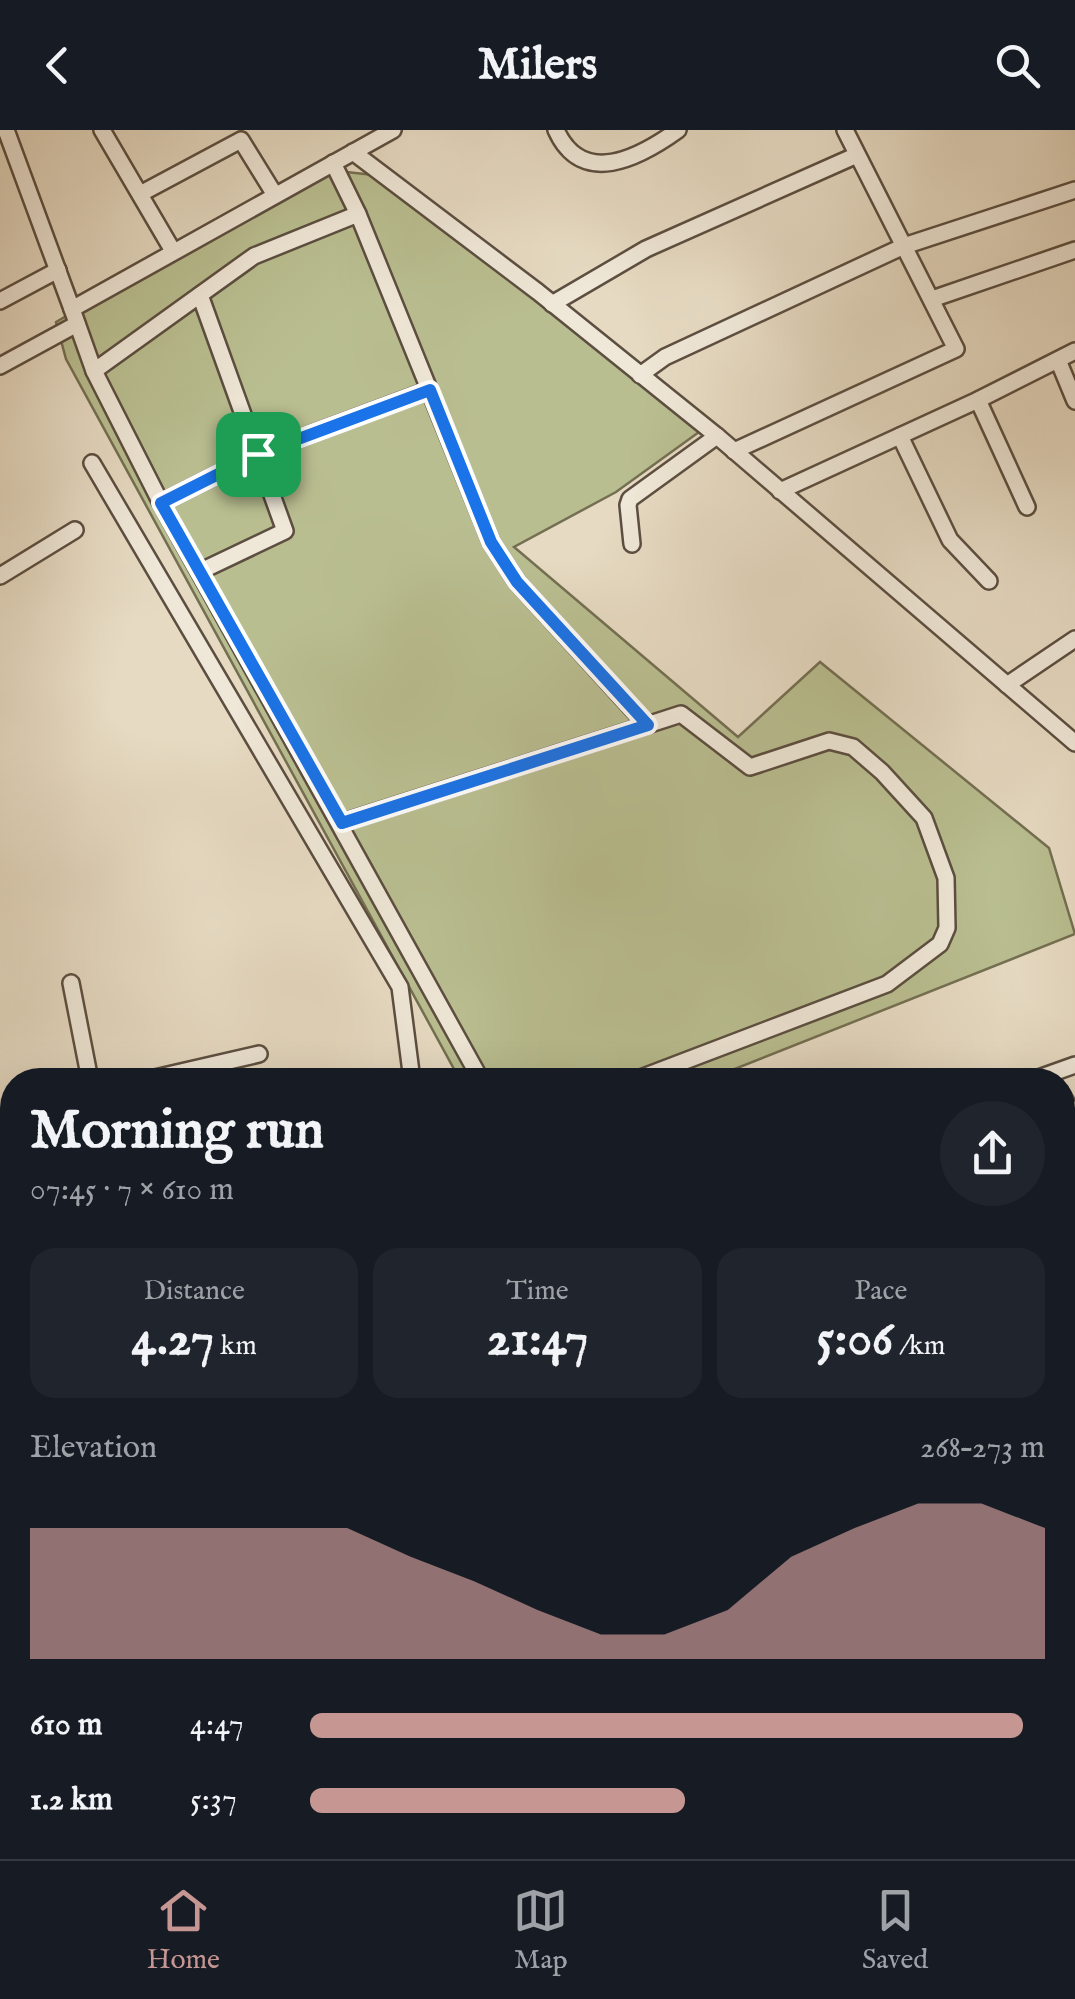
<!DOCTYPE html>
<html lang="en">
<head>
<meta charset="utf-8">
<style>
  :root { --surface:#171b24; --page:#20242c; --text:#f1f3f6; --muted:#9ea1a6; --line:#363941; --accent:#c59692 }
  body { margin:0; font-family:"IM FELL English",serif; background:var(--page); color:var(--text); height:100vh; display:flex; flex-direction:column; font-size:38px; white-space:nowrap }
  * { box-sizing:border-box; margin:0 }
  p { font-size:32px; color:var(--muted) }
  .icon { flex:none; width:55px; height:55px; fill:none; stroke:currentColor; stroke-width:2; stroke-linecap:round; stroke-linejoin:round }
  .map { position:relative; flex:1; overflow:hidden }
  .details { position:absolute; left:0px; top:938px; width:1075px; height:792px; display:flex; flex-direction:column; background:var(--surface); border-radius:40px 40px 0 0; box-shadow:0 10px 40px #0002 }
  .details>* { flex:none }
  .pin { position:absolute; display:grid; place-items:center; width:85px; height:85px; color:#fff; margin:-42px; border-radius:20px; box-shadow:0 5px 15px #0006 }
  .round { display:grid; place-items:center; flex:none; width:105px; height:105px; border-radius:52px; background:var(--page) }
  .overview { display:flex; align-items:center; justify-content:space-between; height:170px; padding:0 30px }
  h1 { font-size:55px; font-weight:700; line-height:75px }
  .figures { display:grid; grid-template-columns:repeat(3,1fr); gap:15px; height:170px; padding:10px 30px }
  .figures div { display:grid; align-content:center; border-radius:25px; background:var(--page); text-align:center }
  .figures b { font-size:50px; font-weight:700 }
  .figures small { font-size:28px; font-weight:400 }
  .figures p { font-size:28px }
  .chart { height:280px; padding:20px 30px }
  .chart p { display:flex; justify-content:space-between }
  .chart svg { width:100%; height:180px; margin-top:10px; fill:var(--accent); opacity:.7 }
  ul { padding:0 30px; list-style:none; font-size:32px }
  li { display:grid; grid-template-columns:160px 120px 1fr; align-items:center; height:75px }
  li i { height:25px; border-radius:12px; background:var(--accent) }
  header { display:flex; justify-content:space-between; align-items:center; height:130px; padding:0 30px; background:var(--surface); font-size:45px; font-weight:700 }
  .menu { display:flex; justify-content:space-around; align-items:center; height:140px; border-top:2px solid var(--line); background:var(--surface); font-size:28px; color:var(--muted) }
  .menu a { display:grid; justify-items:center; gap:5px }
  .menu .selected { color:var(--accent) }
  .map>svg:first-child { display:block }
  .green { fill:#b9be90; stroke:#746f52; stroke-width:2.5 }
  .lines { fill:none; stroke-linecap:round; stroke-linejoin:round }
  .minor-casing { stroke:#5c4e40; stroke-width:20 }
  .major-casing { stroke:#2e2014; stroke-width:25 }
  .minor { stroke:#efe7d7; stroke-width:15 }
  .major { stroke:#e6dac2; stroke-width:20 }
  .route-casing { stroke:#fff; stroke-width:20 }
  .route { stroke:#1a73e8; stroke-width:12 }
</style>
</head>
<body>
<header><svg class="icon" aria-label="back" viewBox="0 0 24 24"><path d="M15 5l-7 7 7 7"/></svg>Milers<svg class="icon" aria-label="search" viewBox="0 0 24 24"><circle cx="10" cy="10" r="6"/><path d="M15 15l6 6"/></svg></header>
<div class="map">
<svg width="1075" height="1729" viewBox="0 0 1075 1729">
  <rect width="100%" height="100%" fill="#e6dac2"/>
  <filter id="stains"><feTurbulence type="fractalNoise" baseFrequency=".002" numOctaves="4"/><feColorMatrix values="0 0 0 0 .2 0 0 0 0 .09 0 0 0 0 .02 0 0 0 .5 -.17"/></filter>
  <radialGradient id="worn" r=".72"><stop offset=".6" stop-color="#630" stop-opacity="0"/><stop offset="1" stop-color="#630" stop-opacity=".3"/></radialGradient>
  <!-- green -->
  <path class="green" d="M337,41L383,46L706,297L616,362L514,417L738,607L820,532L1049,718L1075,804L707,950H460L66,229L56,192L221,95Z"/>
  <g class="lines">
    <!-- minor casing -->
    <g class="minor-casing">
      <g id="minor">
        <path d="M6,0L72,179L393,0"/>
        <path d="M102,0L173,121"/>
        <path d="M556,0C582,58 639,28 678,0"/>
        <path d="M353,22L538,162L717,306L1075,613"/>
        <path d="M333,33L358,84"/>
        <path d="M140,64L241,10L275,65"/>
        <path d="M200,165L285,401L201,441"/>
        <path d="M932,169L1075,120"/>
        <path d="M0,171L58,140"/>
        <path d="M552,174L646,119L857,25"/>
        <path d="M72,179L94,241L161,373L481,950"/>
        <path d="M1058,230L1075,271"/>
        <path d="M0,236L77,194"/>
        <path d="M94,241L254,126L358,84L491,412L517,452L647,595L341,693"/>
        <path d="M640,245L665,227L904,116L1075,60"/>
        <path d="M978,270L1027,377"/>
        <path d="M900,306L950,410L989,451"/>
        <path d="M734,321L956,219L845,0"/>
        <path d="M92,333L400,857L412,950"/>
        <path d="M780,361L978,270L1075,221"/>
        <path d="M161,373L258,324L429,260"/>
        <path d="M632,414L628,375L630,369L717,306"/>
        <path d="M0,446L75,400"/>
        <path d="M1007,555L1075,509"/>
        <path d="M71,853L90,950"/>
        <path d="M146,950L259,924"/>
        <path d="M635,950L887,854L940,814L947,798L946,748L924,688L882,642L853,617L829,611L750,637L681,584L647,595"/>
        <path d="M1033,950L1075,935"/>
        <path d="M1062,965L1075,988"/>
        <path d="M0,1054L12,1051"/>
        <path d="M1062,1140L1075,1161"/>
        <path d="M0,1319L12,1318"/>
        <path d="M1062,1353L1075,1348"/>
        <path d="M1062,1409L1075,1436"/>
        <path d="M0,1563L12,1554"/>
        <path d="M0,1698L12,1703"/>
        <path d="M967,1718L977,1729"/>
        <path d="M12,1729L17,1718"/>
        <path d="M31,1729L36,1718"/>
        <path d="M543,1729L548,1718"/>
        <path d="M989,1729L1001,1718"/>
      </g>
    </g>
    <!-- major casing -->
    <g class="major-casing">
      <g id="major">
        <path d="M0,1575L12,1580"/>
        <path d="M0,1592L12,1597"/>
        <path d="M0,1627L12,1633"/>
        <path d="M192,1718L219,1729"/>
        <path d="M330,1718L357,1729"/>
      </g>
    </g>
    <!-- minor -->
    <use href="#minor" class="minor"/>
    <!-- major -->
    <use href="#major" class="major"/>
  </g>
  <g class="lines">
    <!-- route casing -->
    <g class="route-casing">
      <path id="route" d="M430,260L491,412L517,452L648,595L342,693L161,373L258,324Z"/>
    </g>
    <!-- route -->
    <use href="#route" class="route"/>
  </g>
  <rect width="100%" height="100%" filter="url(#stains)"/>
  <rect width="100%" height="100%" fill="url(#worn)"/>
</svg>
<div class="pin" style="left:258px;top:324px;background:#1e9e55"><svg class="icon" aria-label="arrive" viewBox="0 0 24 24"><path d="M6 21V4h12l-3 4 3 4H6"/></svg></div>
<section class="details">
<div class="overview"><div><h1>Morning run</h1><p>07:45 · 7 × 610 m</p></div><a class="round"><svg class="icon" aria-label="share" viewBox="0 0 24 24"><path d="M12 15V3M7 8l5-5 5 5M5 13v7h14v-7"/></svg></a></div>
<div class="figures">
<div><p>Distance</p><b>4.27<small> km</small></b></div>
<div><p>Time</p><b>21:47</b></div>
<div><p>Pace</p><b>5:06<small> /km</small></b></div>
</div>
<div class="chart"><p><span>Elevation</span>268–273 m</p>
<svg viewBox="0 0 160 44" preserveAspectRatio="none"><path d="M0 44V12L10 12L20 12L30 12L40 12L50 12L60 19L70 25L80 32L90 38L100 38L110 32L120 19L130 12L140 6L150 6L160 12V44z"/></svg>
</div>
<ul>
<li><b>610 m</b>4:47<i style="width:97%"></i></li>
<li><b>1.2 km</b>5:37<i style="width:51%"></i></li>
</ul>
</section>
</div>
<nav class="menu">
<a class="selected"><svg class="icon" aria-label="home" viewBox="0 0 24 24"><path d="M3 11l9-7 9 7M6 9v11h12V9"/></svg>Home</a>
<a><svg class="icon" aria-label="map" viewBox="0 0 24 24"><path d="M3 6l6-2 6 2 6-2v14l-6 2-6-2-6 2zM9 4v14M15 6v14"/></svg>Map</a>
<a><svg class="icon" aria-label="saved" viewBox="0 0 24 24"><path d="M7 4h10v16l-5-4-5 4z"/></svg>Saved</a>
</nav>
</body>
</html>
